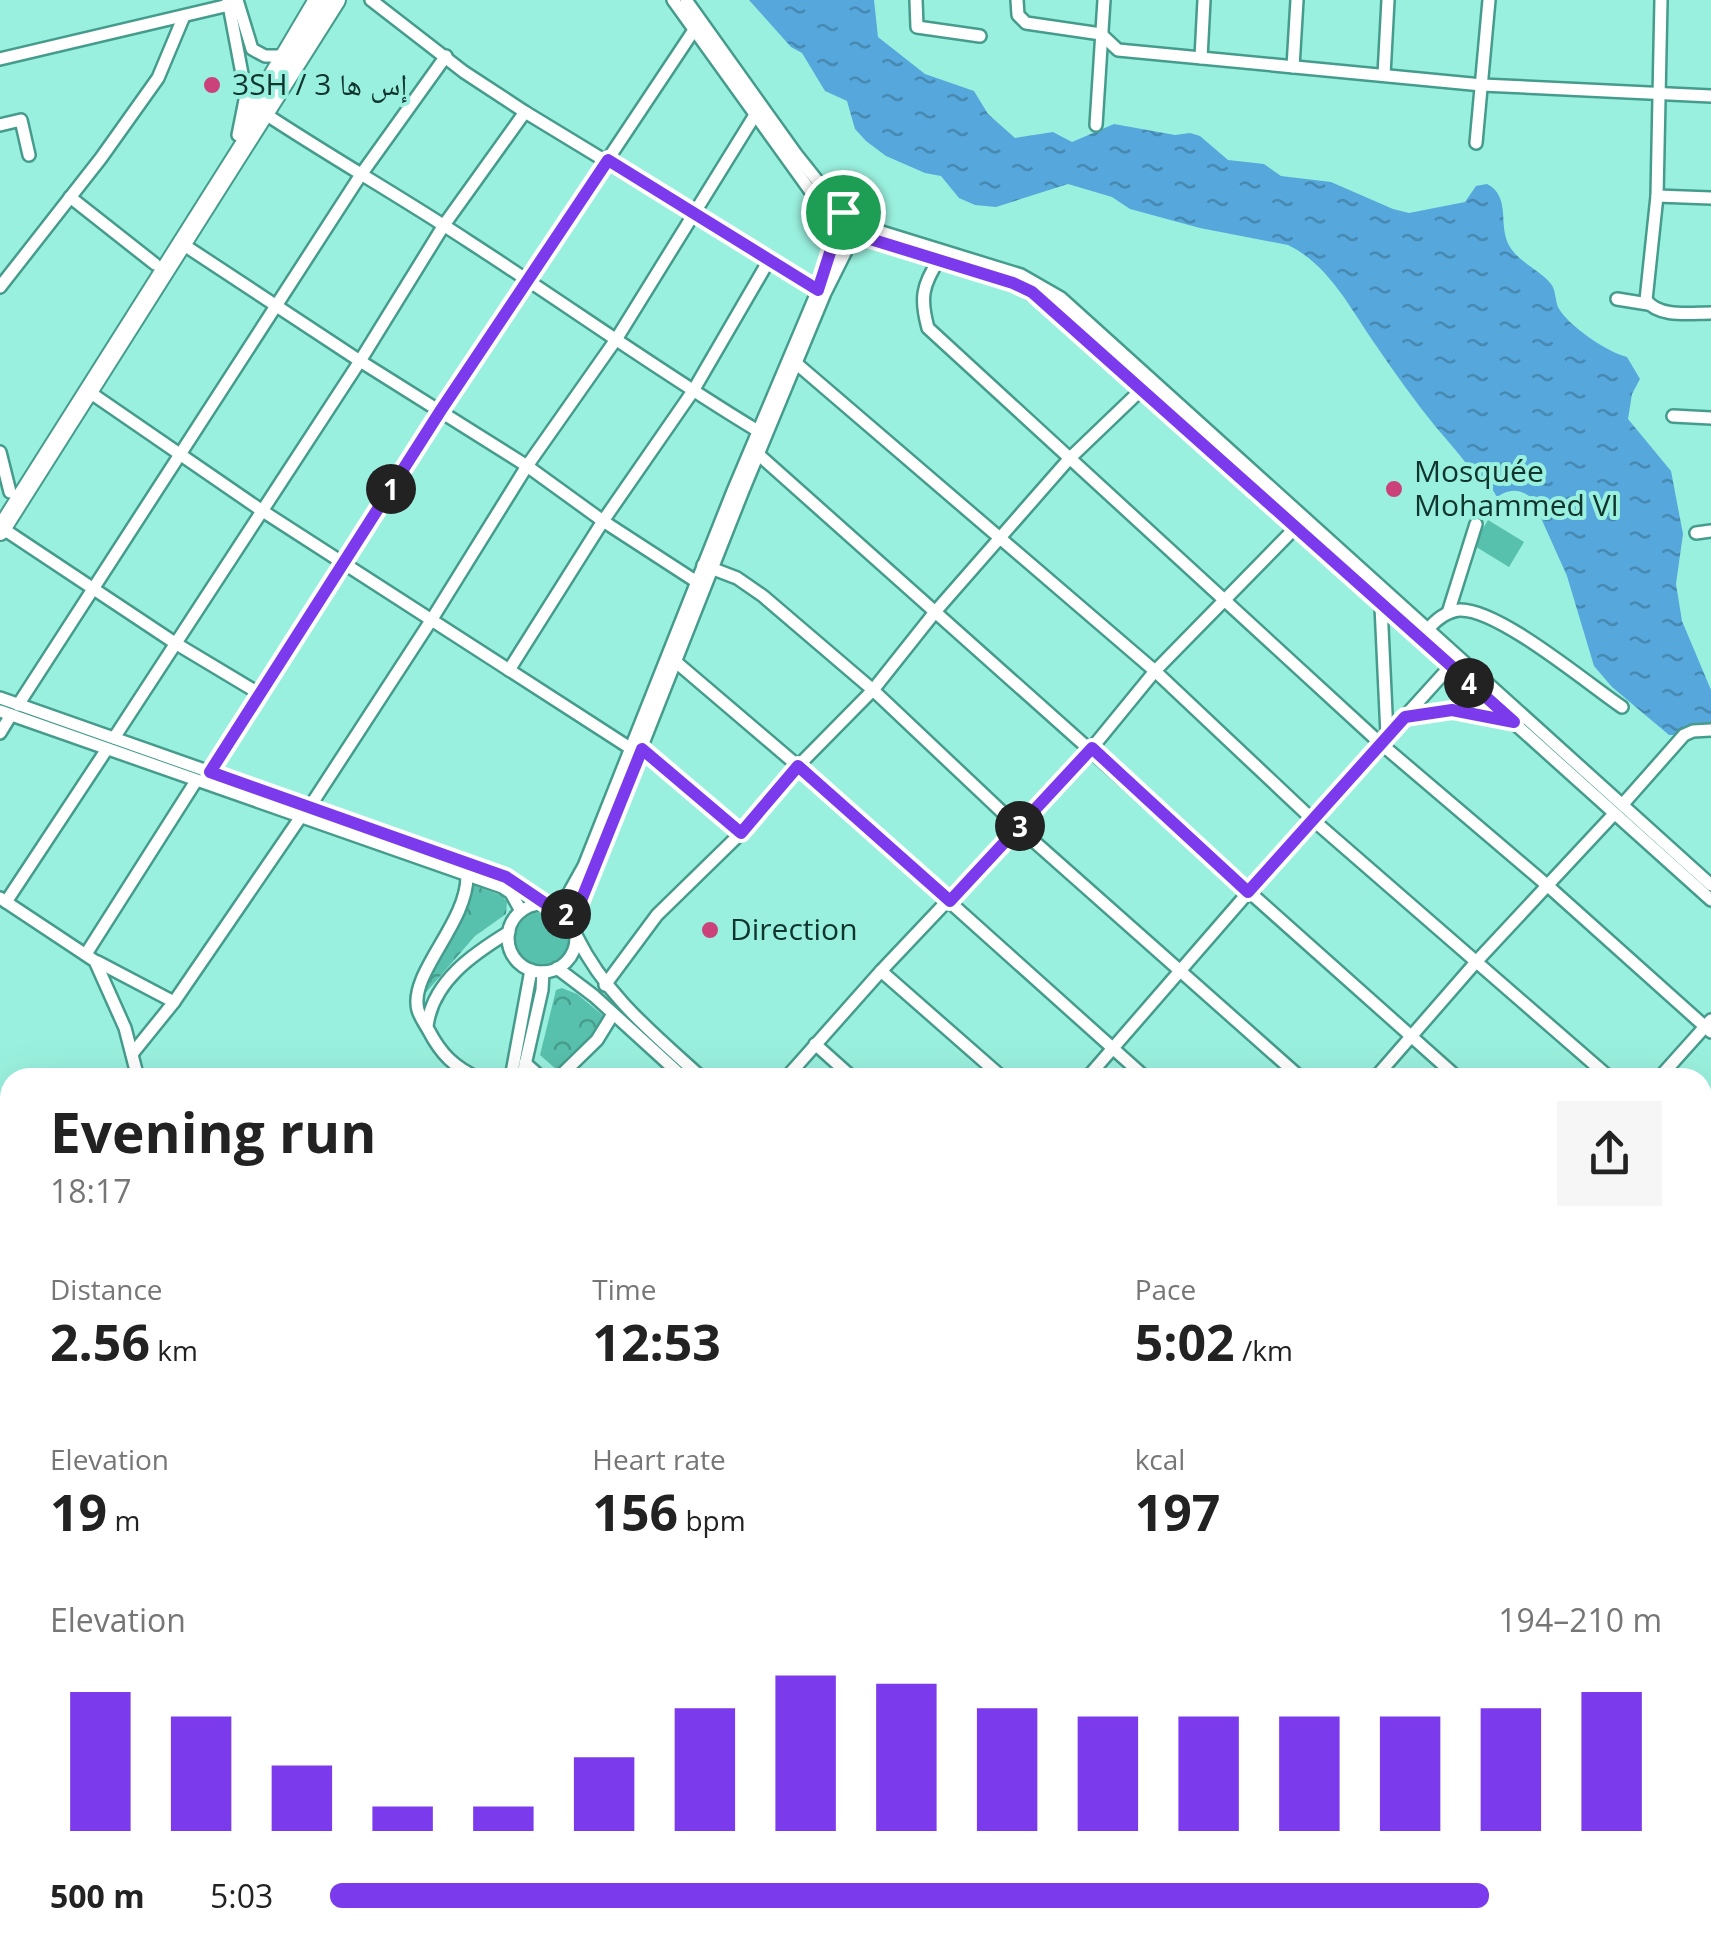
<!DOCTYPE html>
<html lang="en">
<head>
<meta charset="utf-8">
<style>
  :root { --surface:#fff; --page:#f6f6f6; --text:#222; --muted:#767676; --accent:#7c3aed }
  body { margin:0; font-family:"Open Sans","Noto Naskh Arabic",sans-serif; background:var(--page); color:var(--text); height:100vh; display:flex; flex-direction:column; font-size:38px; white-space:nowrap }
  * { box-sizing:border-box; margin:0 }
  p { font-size:32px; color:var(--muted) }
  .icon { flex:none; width:55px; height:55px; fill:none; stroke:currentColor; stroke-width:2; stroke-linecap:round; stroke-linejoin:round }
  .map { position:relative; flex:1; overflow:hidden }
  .panel { position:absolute; left:0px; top:1068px; width:1712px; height:888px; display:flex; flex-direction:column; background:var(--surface); border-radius:30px 30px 0 0; box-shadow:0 10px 40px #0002 }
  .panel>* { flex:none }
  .pin { position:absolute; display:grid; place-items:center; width:85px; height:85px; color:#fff; margin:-42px; border:5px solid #fff; border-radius:50%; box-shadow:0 2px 10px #0007 }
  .km { position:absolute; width:50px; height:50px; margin:-25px; border-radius:50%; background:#222; color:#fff; font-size:28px; line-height:50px; text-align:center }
  .round { display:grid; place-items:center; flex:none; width:105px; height:105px; border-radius:0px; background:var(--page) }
  .overview { display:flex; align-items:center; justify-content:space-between; height:170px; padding:0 50px }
  h1 { font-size:55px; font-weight:700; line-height:75px }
  .stats { display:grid; grid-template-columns:repeat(3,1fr); gap:15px; height:170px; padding:10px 50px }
  .stats div { display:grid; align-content:center }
  .stats b { font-size:50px; font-weight:700 }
  .stats small { font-size:28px; font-weight:400 }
  .stats p { font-size:28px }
  .chart { height:280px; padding:20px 50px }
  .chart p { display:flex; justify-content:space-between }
  .chart svg { width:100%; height:180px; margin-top:10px; stroke:var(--accent); stroke-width:6 }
  ul { padding:0 50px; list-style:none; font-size:32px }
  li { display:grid; grid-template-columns:160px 120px 1fr; align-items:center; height:75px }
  li i { height:25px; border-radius:12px; background:var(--accent) }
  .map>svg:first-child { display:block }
  .green { fill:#58c1ad }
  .park { fill:url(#park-crowns) }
  .water { fill:url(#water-ripples) }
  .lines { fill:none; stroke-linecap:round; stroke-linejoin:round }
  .minor-casing { stroke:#469c8c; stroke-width:16 }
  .highway-casing { stroke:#469c8c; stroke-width:22 }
  .minor { stroke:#fff; stroke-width:11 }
  .highway { stroke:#fff; stroke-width:18 }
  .route-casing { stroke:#fff; stroke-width:20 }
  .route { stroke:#7c3aed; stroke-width:12 }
  .poi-dot { fill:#cb4179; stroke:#9af0de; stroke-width:4 }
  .labels { text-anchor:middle; stroke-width:8; stroke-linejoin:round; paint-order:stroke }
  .poi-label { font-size:30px; fill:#10342e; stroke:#9af0de; text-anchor:start }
</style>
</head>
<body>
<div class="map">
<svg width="1711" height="1954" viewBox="0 0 1711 1954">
  <defs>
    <pattern id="park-crowns" width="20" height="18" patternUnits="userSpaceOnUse" patternTransform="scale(2.5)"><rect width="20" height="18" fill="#58c1ad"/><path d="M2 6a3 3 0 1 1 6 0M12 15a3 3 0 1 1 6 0" fill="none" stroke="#479e8d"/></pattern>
    <pattern id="water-ripples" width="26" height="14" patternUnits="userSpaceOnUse" patternTransform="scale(2.5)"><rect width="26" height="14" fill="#56a7db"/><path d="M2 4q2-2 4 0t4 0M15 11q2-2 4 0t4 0" fill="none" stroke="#4689b2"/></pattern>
  </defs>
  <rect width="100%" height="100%" fill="#9af0de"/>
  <!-- green -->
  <g class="green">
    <path d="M1488,520L1524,542L1509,567L1473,545Z"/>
    <circle cx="542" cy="939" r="27"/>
    <path d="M279,1945H727L737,1954H289Z"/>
  </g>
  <!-- park -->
  <g class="park">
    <path d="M473,885L502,896L507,902L506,914L475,936L422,997L424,983L467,908Z"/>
    <path d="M562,988L577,994L605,1017L587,1042L557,1070L540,1055L556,990Z"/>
    <path d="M0,1107L10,1108V1173L0,1175Z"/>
  </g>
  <!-- water -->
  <path class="water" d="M749,0H874L878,37L925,74L974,91L988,114L1015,138L1053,132L1072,142L1114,124L1175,135L1190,133L1200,136L1228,160L1264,164L1281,176L1331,182L1393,209L1409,213L1465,202L1476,186L1487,184C1512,197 1497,226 1510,247C1520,263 1540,270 1551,284C1556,290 1555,300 1558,307C1568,326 1607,352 1627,357L1640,379L1632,394L1628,419L1671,471L1683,534L1676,584L1682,621L1711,690V735H1669L1612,687L1594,666L1567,576L1532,498C1520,489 1510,488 1497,497L1488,482H1479C1466,461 1451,445 1435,426C1414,400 1394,372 1375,344C1350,308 1329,265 1288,245L1200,228L1130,209L1112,197L1068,184L996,207L975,205L959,198L941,176L925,173L886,156L866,141L855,129L847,101L825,91L802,53L791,47Z"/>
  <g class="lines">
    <!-- minor casing -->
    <g class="minor-casing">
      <g id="minor">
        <path d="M228,0L246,95L238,135"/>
        <path d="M237,0L252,49L265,56H283"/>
        <path d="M371,0L464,72L525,112L818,290"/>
        <path d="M673,0L819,203L853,235L1013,283L1050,306L1711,900"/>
        <path d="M686,0L796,154L843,213L875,230L1021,275L1061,298L1711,885"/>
        <path d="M916,0L917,27L980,36"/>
        <path d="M1017,0L1018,15L1026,23L1101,34L1118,50L1482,85L1711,96"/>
        <path d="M1661,0L1657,196L1646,300C1659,318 1690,313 1711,313"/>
        <path d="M1201,58L1204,0"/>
        <path d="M0,59L229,5"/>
        <path d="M1293,67L1297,0"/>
        <path d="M1384,75L1388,0"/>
        <path d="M264,113C332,158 403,198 471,243C567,305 660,372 758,431"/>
        <path d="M0,125L21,120L29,155"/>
        <path d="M1096,125L1104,0"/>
        <path d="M1476,143L1489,0"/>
        <path d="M1657,196L1711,198"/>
        <path d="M70,197L155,264"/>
        <path d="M181,243L360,361L527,466L603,521L700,584"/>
        <path d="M939,260C922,285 920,299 928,328L1380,743L1548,886L1711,1032"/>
        <path d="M0,287L101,158L158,78L184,16"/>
        <path d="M1617,299L1648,304"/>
        <path d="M797,364L1155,671L1312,819L1610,1078"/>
        <path d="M88,391L261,510L630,748"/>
        <path d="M1673,416L1711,418"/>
        <path d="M0,452L10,492"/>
        <path d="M758,454L1458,1078"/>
        <path d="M2,528L175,643L260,694"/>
        <path d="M1696,533L1711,531"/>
        <path d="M703,565L737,578L763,596L873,690L1019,828L1301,1078"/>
        <path d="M1381,606L1387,735"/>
        <path d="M1448,613L1476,524"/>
        <path d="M1427,630C1436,620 1446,611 1460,610C1499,609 1588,684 1622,707"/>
        <path d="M676,662L798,766L1146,1078"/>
        <path d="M509,670L603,521L693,391L768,262"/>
        <path d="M0,698L491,871L521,885L545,904"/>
        <path d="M18,705L360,176L446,56"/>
        <path d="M0,711L502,887L511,893L521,911"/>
        <path d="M1405,717L1452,711L1509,721"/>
        <path d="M0,733L11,715"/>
        <path d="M114,738L360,361L444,225L525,112"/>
        <path d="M642,749L741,833"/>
        <path d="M210,772L441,410L694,30"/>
        <path d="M1623,804L1684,735L1693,731L1711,730"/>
        <path d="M309,808L432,619L527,466L617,338L755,115"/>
        <path d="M467,875C468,923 408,974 418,1010C420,1017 425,1024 429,1031C441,1054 454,1067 478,1078"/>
        <path d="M0,898L95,961L125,1028L138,1078"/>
        <path d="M6,902L107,749"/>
        <circle cx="542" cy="938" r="34"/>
        <path d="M560,909L584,866L733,491L818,290L842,220"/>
        <path d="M572,923L742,493L825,293L857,229"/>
        <path d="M577,937C606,996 654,1034 702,1078"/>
        <path d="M86,954L196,781"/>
        <path d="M98,962L174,1002"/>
        <path d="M557,968L594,996L684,1078"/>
        <path d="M881,971L1003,1078"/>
        <path d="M605,985L657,915L741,833L798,766L873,690L935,612L1069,459L1142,389"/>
        <path d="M427,1026C433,981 473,954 509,932"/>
        <path d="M815,1044L853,1078"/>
        <path d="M132,1054L174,1002L300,818"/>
        <path d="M525,1063L542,1078"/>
        <path d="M511,1078L531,970"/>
        <path d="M522,1078L542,990L543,972"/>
        <path d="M558,1078L597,1040L613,1014"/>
        <path d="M786,1078L881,971L1092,748L1155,671L1300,523"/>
        <path d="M1087,1078L1312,819L1455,661"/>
        <path d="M1375,1078L1476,962L1614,814"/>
        <path d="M1659,1078L1711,1020"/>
        <path d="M1702,1162L1711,1170"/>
        <path d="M1702,1298L1711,1306"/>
        <path d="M1702,1341L1711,1331"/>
        <path d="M1702,1358L1711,1349"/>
        <path d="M0,1426L10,1423"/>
        <path d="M1702,1436L1711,1444"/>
        <path d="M1702,1596L1711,1586"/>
        <path d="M0,1649L10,1646"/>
        <path d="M0,1660L10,1658"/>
        <path d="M1702,1705L1711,1713"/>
        <path d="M0,1743L10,1783"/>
        <path d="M1702,1827L1711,1818"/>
        <path d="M1702,1838L1711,1846"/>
        <path d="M0,1878L10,1875"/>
        <path d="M51,1945L53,1954"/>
        <path d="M148,1945L150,1954"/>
        <path d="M253,1945L255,1954"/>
        <path d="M748,1945L758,1954"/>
        <path d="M763,1945L773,1954"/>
        <path d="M916,1945L926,1954"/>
        <path d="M1066,1945L1076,1954"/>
        <path d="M1211,1945L1221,1954"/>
        <path d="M1363,1945L1373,1954"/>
        <path d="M1510,1945L1521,1954"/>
        <path d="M1659,1945L1669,1954"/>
        <path d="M868,1954L877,1945"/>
        <path d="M1157,1954L1165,1945"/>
        <path d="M1172,1954L1179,1945"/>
        <path d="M1591,1954L1599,1945"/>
      </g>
    </g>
    <!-- highway casing -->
    <g class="highway-casing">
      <g id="highway">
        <path d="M247,120L318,0"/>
        <path d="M0,531L336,0"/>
      </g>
    </g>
    <!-- minor -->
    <use href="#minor" class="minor"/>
    <!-- highway -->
    <use href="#highway" class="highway"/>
  </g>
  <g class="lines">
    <!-- route casing -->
    <g class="route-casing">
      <path id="route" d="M608,160L818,290L843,212L860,224L854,234L1013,283L1032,292L1514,722L1452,710L1405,717L1248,892L1092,748L950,901L798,766L741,833L642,749L572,923L560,909L546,904L506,877L210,772L441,410Z"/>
    </g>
    <!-- route -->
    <use href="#route" class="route"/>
  </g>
  <!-- markers -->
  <g class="poi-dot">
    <circle cx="212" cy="85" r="10"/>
    <circle cx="1394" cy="489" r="10"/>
    <circle cx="710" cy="930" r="10"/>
  </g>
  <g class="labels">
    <!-- poi labels -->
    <g class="poi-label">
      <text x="232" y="95">3SH / 3 إس ها</text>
      <text x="1414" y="482">Mosquée<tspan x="1414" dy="34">Mohammed VI</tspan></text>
      <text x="730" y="940">Direction</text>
    </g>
  </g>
</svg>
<div class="pin" style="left:843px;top:212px;background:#1e9e55"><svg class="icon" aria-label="arrive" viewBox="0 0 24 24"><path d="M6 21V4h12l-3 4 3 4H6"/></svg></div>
<b class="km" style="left:391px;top:489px">1</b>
<b class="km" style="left:566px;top:914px">2</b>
<b class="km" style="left:1020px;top:826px">3</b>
<b class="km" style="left:1469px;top:683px">4</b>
<section class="panel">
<div class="overview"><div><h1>Evening run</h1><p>18:17</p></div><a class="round"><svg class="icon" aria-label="share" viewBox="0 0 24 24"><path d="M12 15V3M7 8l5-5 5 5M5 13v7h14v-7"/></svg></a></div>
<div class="stats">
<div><p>Distance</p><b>2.56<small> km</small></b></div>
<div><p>Time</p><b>12:53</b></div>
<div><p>Pace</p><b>5:02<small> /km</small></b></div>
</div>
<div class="stats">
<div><p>Elevation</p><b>19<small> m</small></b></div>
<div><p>Heart rate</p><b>156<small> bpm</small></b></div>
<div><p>kcal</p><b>197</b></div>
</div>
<div class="chart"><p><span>Elevation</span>194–210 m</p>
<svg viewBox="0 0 160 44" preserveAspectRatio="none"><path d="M5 44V10M15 44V16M25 44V28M35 44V38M45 44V38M55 44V26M65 44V14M75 44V6M85 44V8M95 44V14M105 44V16M115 44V16M125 44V16M135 44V16M145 44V14M155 44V10"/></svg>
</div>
<ul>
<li><b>500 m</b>5:03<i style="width:87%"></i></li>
</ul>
</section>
</div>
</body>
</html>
